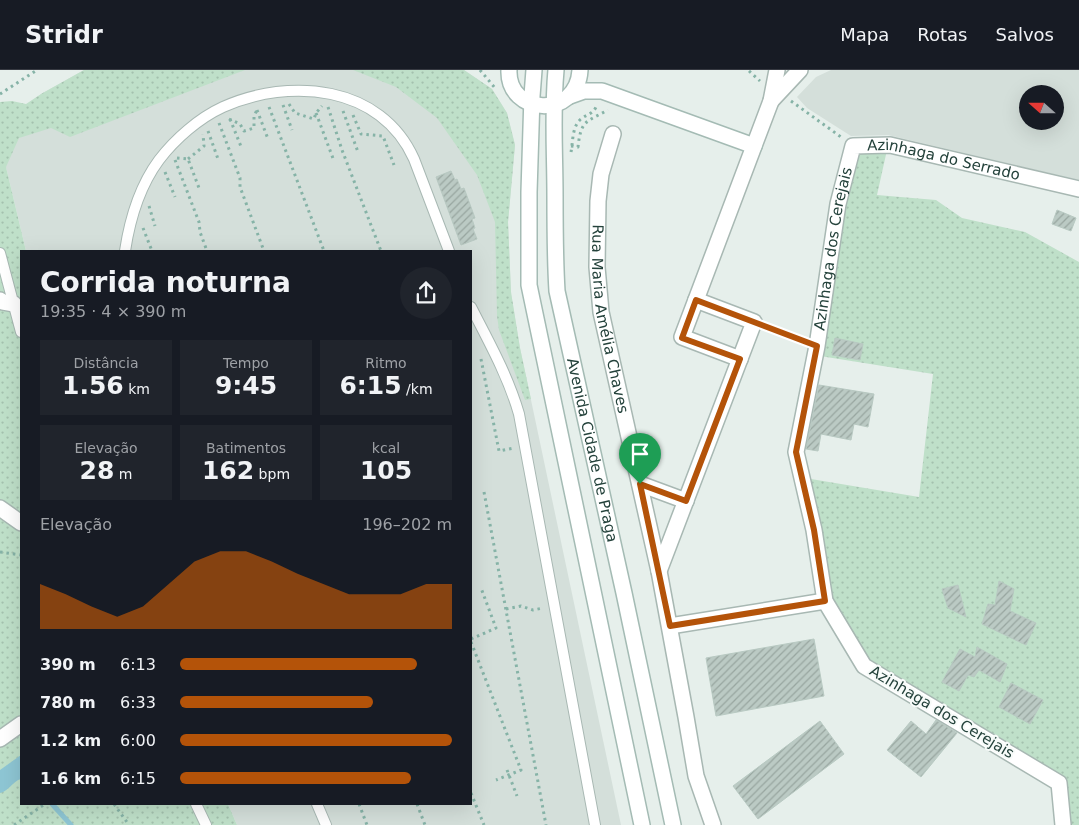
<!DOCTYPE html>
<html lang="pt">
<head>
<meta charset="utf-8">
<style>
  :root { --surface:#171b24; --page:#20242c; --text:#f1f3f6; --muted:#9ea1a6; --line:#363941; --accent:#b45309 }
  body { margin:0; font-family:"DejaVu Sans",sans-serif; background:var(--page); color:var(--text); height:100vh; display:flex; flex-direction:column; font-size:19px; white-space:nowrap }
  * { box-sizing:border-box; margin:0 }
  p { font-size:16px; color:var(--muted) }
  .icon { flex:none; width:28px; height:28px; fill:none; stroke:currentColor; stroke-width:2; stroke-linecap:round; stroke-linejoin:round }
  .map { position:relative; flex:1; overflow:hidden }
  .panel { position:absolute; left:20px; top:180px; width:452px; height:555px; display:flex; flex-direction:column; background:var(--surface); border-radius:0px; box-shadow:0 5px 20px #0002 }
  .panel>* { flex:none }
  .needle { width:32px; rotate:291deg }
  .tools { position:absolute; left:1019px; top:15px; display:grid; gap:10px }
  .tools a { display:grid; place-items:center; width:45px; height:45px; border-radius:50%; background:var(--surface); box-shadow:0 5px 20px #0002; font-size:25px }
  .pin { position:absolute; display:grid; place-items:center; width:42px; height:42px; color:#fff; margin:-51px -21px; border-radius:50% 50% 50% 0; rotate:-45deg; box-shadow:0 0 5px #0007 }
  .pin .icon { rotate:45deg }
  .round { display:grid; place-items:center; flex:none; width:52px; height:52px; border-radius:26px; background:var(--page) }
  .summary { display:flex; align-items:center; justify-content:space-between; height:85px; padding:0 20px }
  h1 { font-size:28px; font-weight:600; line-height:38px }
  .metrics { display:grid; grid-template-columns:repeat(3,1fr); gap:8px; height:85px; padding:5px 20px }
  .metrics div { display:grid; align-content:center; border-radius:0px; background:var(--page); text-align:center }
  .metrics b { font-size:25px; font-weight:600 }
  .metrics small { font-size:14px; font-weight:400 }
  .metrics p { font-size:14px }
  .chart { height:140px; padding:10px 20px }
  .chart p { display:flex; justify-content:space-between }
  .chart svg { width:100%; height:90px; margin-top:5px; fill:var(--accent); opacity:.7 }
  ul { padding:0 20px; list-style:none; font-size:16px }
  li { display:grid; grid-template-columns:80px 60px 1fr; align-items:center; height:38px }
  li i { height:12px; border-radius:6px; background:var(--accent) }
  header { display:flex; align-items:center; gap:30px; box-sizing:border-box; height:70px; padding:0 25px; background:var(--surface); border-bottom:1px solid var(--line) }
  header strong { font-size:24px }
  nav { display:flex; gap:28px; margin-inline-start:auto; font-size:18px }
  .map>svg:first-child { display:block }
  .built { fill:#d4dfda; fill-rule:evenodd }
  .green { fill:url(#green-dots) }
  .water { fill:#8ec6d4 }
  .lines { fill:none; stroke-linecap:round; stroke-linejoin:round }
  .stream { stroke:#8ec6d4; stroke-width:5 }
  .building { fill:url(#building-hatch); stroke:#b8c9c2 }
  .service-casing { stroke:#a8b8b3; stroke-width:12 }
  .pedestrian-casing { stroke:#a8b8b3; stroke-width:18 }
  .minor-casing { stroke:#a8b8b3; stroke-width:18 }
  .secondary-casing { stroke:#a4bbb4; stroke-width:18 }
  .path { stroke:#86b3a7; stroke-width:3; stroke-dasharray:2.5 4; stroke-linecap:butt }
  .service { stroke:#fff; stroke-width:10 }
  .pedestrian { stroke:#fff; stroke-width:15 }
  .minor { stroke:#fff; stroke-width:15 }
  .secondary { stroke:#fff; stroke-width:15 }
  .route-casing { stroke:#fff; stroke-width:10 }
  .route { stroke:#b45309; stroke-width:6 }
  .labels { text-anchor:middle; stroke-width:4; stroke-linejoin:round; paint-order:stroke }
  .street-label { font-size:15px; fill:#24423b; stroke:#f7fbf9 }
</style>
</head>
<body>
<header>
<strong>Stridr</strong>
<nav><a>Mapa</a><a>Rotas</a><a>Salvos</a></nav>
</header>
<div class="map">
<svg width="1079" height="755" viewBox="0 0 1079 755">
  <defs>
    <pattern id="green-dots" width="8" height="8" patternUnits="userSpaceOnUse" patternTransform="scale(1.25)"><rect width="8" height="8" fill="#bfe0c9"/><path d="M2 2h.1M6 6h.1" fill="none" stroke="#a4c1ae" stroke-width="1.8" stroke-linecap="round"/></pattern>
    <pattern id="building-hatch" width="6" height="6" patternUnits="userSpaceOnUse" patternTransform="scale(1.25)"><rect width="6" height="6" fill="#bbcac4"/><path d="M-1 1l2-2M0 6l6-6M5 7l2-2" fill="none" stroke="#98a6a0"/></pattern>
  </defs>
  <rect width="100%" height="100%" fill="#e6efeb"/>
  <!-- built -->
  <g class="built">
    <path d="M84,0H464L492,19L507,43L515,75L508,152L511,224L520,278L621,755H237L228,734H471V181H26L6,97V86L41,24Z"/>
    <path d="M831,0H1079V110L888,65L851,66L807,38L797,27L816,7ZM1028,24H1055V51H1028Z"/>
  </g>
  <!-- green -->
  <g class="green">
    <path d="M84,0H245L70,67L51,58L19,68L6,97L26,181H21V734H228L237,755H0V32L12,31L26,34L41,24Z"/>
    <path d="M353,0H464L492,19L507,43L515,75L508,152L511,222L520,278L531,329L525,330L499,260L497,246L495,152L477,105L437,48L396,17Z"/>
    <path d="M887,80L877,125L936,130L962,148L1025,162L1079,192V755H1072L1070,753L1064,708L869,592L831,529L805,408L919,427L933,304L820,286L848,119L855,89L863,81Z"/>
  </g>
  <!-- water -->
  <path class="water" d="M21,685V709C13,711 9,721 0,723V700Z"/>
  <g class="lines">
    <!-- stream -->
    <path class="stream" d="M52,734L71,755"/>
  </g>
  <!-- building -->
  <g class="building">
    <path d="M451,101L455,110L457,109L461,119L464,118L475,148L472,149L475,158L473,159L477,169L461,175L436,107Z"/>
    <path d="M1057,140L1076,148L1071,161L1052,154Z"/>
    <path d="M835,268L863,274L860,290L832,285Z"/>
    <path d="M819,315L874,324L868,357L854,354L851,370L821,364L818,381L806,379Z"/>
    <path d="M999,511L1014,519L1010,541L1036,553L1026,575L982,554L988,534L995,535Z"/>
    <path d="M958,515L966,547L948,538L942,519Z"/>
    <path d="M814,569L824,626L716,646L706,588Z"/>
    <path d="M977,577L1007,594L1000,612L979,600L974,607L968,605L959,621L942,612L960,579L975,587Z"/>
    <path d="M1011,613L1043,630L1030,654L999,637Z"/>
    <path d="M936,650L957,663L921,707L887,680L911,651L926,664Z"/>
    <path d="M820,651L844,684L758,749L733,716Z"/>
  </g>
  <g class="lines">
    <!-- service casing -->
    <g class="service-casing">
      <g id="service">
        <path d="M125,181C130,148 139,117 159,90C175,69 199,48 223,37C290,7 381,15 414,89L449,181"/>
        <path d="M0,183L21,262"/>
        <path d="M471,237C489,272 508,306 519,344L595,755"/>
        <path d="M196,734L206,755"/>
        <path d="M317,734L326,755"/>
      </g>
    </g>
    <!-- pedestrian casing -->
    <g class="pedestrian-casing">
      <g id="pedestrian">
        <path d="M0,230L3,232L14,234"/>
        <path d="M0,438L21,453"/>
        <path d="M670,556L825,531"/>
        <path d="M0,669L21,654"/>
      </g>
    </g>
    <!-- minor casing -->
    <g class="minor-casing">
      <g id="minor">
        <path d="M771,31L800,0"/>
        <path id="s1" d="M613,64L601,104L598,131L597,197L601,242L659,501L686,647L696,706L713,755"/>
        <path d="M740,289L682,267L771,31L777,0"/>
        <path d="M640,414L686,431"/>
        <path d="M659,501L754,252L696,230"/>
        <path id="s2" d="M1063,755L1059,713L864,596L825,531L814,460L796,382L817,276L838,134L853,76L890,75L1079,119"/>
      </g>
    </g>
    <!-- secondary casing -->
    <g class="secondary-casing">
      <g id="secondary">
        <path d="M509,0C507,45 577,50 580,0"/>
        <path d="M534,0L532,26L529,122V215L642,755"/>
        <path id="s3" d="M556,0C552,42 555,84 555,126C555,158 555,189 557,221L624,523L673,755"/>
        <path d="M570,26L584,21H602L754,76"/>
      </g>
    </g>
    <!-- path -->
    <g class="path">
      <path d="M480,0L495,18"/>
      <path d="M749,1L760,11"/>
      <path d="M0,24L37,0"/>
      <path d="M791,31L841,67"/>
      <path d="M289,34L295,43L314,49L316,43L322,36"/>
      <path d="M283,35L292,60"/>
      <path d="M269,37L324,181"/>
      <path d="M328,37L342,80L381,181"/>
      <path d="M257,40L268,69"/>
      <path d="M343,41L358,82"/>
      <path d="M316,43L334,91"/>
      <path d="M353,45L361,64L383,66L394,95"/>
      <path d="M229,49L240,54L244,61L254,58V46L257,40"/>
      <path d="M230,49L242,79"/>
      <path d="M219,53L240,108V117L264,181"/>
      <path d="M208,61L218,89"/>
      <path d="M571,76L578,77C581,50 586,52 608,40"/>
      <path d="M571,82C573,72 572,56 581,49C587,44 593,44 596,37"/>
      <path d="M177,88L188,89L199,118"/>
      <path d="M188,89L204,76L203,64"/>
      <path d="M175,90L199,152L200,162L207,181"/>
      <path d="M165,102L175,127"/>
      <path d="M149,136L155,156"/>
      <path d="M143,158L152,181"/>
      <path d="M769,258L803,270"/>
      <path d="M481,289L499,381L514,378"/>
      <path d="M484,422L546,755"/>
      <path d="M0,482L21,485"/>
      <path d="M506,539L521,536L533,540L543,538"/>
      <path d="M471,569L496,558L481,518"/>
      <path d="M471,572L521,700L496,710"/>
      <path d="M507,700L517,726"/>
      <path d="M471,723L484,755"/>
      <path d="M114,734L129,755"/>
      <path d="M359,734L367,755"/>
      <path d="M417,734L425,755"/>
      <path d="M14,755L45,734"/>
    </g>
    <!-- service -->
    <use href="#service" class="service"/>
    <!-- pedestrian -->
    <use href="#pedestrian" class="pedestrian"/>
    <!-- minor -->
    <use href="#minor" class="minor"/>
    <!-- secondary -->
    <use href="#secondary" class="secondary"/>
  </g>
  <g class="lines">
    <!-- route casing -->
    <g class="route-casing">
      <path id="route" d="M696,230L817,276L796,382L814,460L825,531L670,556L640,414L686,431L740,289L682,268Z"/>
    </g>
    <!-- route -->
    <use href="#route" class="route"/>
  </g>
  <g class="labels">
    <!-- street labels -->
    <g class="street-label">
      <text dy="5" stroke="none"><textPath href="#s2" startOffset="901">Azinhaga do Serrado</textPath></text>
      <text dy="5" stroke="none"><textPath href="#s2" startOffset="704">Azinhaga dos Cerejais</textPath></text>
      <text dy="5" stroke="none"><textPath href="#s1" startOffset="188">Rua Maria Amélia Chaves</textPath></text>
      <text dy="5" stroke="none"><textPath href="#s3" startOffset="384">Avenida Cidade de Praga</textPath></text>
      <text transform="translate(942 642) rotate(31)" y="5">Azinhaga dos Cerejais</text>
    </g>
  </g>
</svg>
<div class="tools">
<a><svg class="needle" viewBox="-14 -14 28 28"><path d="M0-13l5 13h-10z" fill="#e53935"/><path d="M0 13l5-13h-10z" fill="#9ea1a6"/></svg></a>
</div>
<div class="pin" style="left:640px;top:414px;background:#1e9e55"><svg class="icon" aria-label="arrive" viewBox="0 0 24 24"><path d="M6 21V4h12l-3 4 3 4H6"/></svg></div>
<section class="panel">
<div class="summary"><div><h1>Corrida noturna</h1><p>19:35 · 4 × 390 m</p></div><a class="round"><svg class="icon" aria-label="share" viewBox="0 0 24 24"><path d="M12 15V3M7 8l5-5 5 5M5 13v7h14v-7"/></svg></a></div>
<div class="metrics">
<div><p>Distância</p><b>1.56<small> km</small></b></div>
<div><p>Tempo</p><b>9:45</b></div>
<div><p>Ritmo</p><b>6:15<small> /km</small></b></div>
</div>
<div class="metrics">
<div><p>Elevação</p><b>28<small> m</small></b></div>
<div><p>Batimentos</p><b>162<small> bpm</small></b></div>
<div><p>kcal</p><b>105</b></div>
</div>
<div class="chart"><p><span>Elevação</span>196–202 m</p>
<svg viewBox="0 0 160 44" preserveAspectRatio="none"><path d="M0 44V22L10 27L20 33L30 38L40 33L50 22L60 11L70 6L80 6L90 11L100 17L110 22L120 27L130 27L140 27L150 22L160 22V44z"/></svg>
</div>
<ul>
<li><b>390 m</b>6:13<i style="width:87%"></i></li>
<li><b>780 m</b>6:33<i style="width:71%"></i></li>
<li><b>1.2 km</b>6:00<i style="width:100%"></i></li>
<li><b>1.6 km</b>6:15<i style="width:85%"></i></li>
</ul>
</section>
</div>
</body>
</html>
